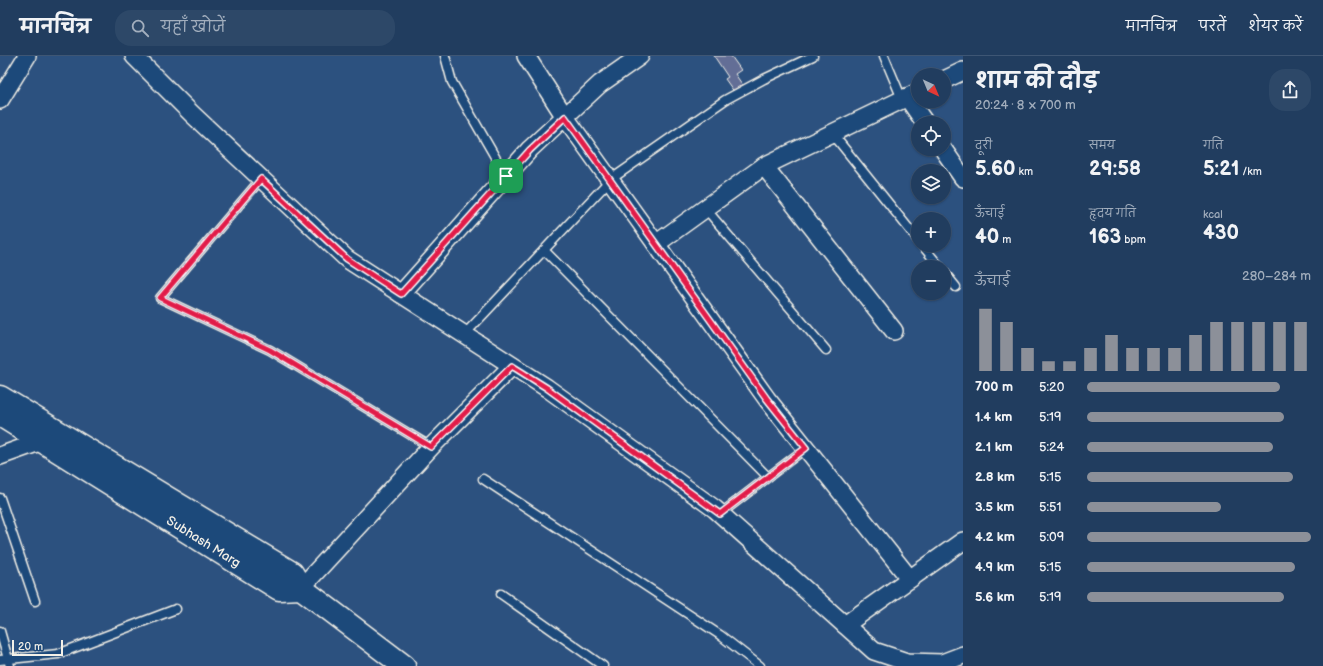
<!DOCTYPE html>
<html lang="hi">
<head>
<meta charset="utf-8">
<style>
  :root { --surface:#213d5f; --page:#2d4868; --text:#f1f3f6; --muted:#a2aebd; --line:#3e5674; --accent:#8c9099 }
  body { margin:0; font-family:"Balsamiq Sans","Playpen Sans Deva",sans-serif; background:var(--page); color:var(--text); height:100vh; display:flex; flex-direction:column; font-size:15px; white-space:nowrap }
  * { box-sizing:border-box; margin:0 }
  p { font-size:13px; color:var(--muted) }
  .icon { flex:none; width:22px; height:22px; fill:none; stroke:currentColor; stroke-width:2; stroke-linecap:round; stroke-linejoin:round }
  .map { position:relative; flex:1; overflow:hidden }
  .drawer { display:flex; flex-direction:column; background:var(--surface); width:360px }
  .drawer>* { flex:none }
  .needle { width:26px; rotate:136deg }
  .buttons { position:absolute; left:911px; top:12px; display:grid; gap:8px }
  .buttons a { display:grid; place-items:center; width:40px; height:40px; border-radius:50%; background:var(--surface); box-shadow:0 1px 3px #0004,0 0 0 1px var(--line); font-size:20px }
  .scale { position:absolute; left:12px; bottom:10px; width:51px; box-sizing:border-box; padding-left:4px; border:2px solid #f4f1e8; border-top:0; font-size:11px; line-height:14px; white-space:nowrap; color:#f4f1e8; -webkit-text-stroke:3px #1f4a7a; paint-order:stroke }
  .pin { position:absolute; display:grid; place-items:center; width:34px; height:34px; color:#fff; margin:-17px; border-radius:8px; box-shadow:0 2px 6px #0006 }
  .round { display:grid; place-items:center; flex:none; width:42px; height:42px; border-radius:16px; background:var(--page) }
  .headline { display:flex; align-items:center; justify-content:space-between; height:68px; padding:0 12px }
  h1 { font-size:22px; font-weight:700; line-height:30px }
  .figures { display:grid; grid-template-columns:repeat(3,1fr); gap:6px; height:68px; padding:4px 12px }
  .figures div { display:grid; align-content:center }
  .figures b { font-size:20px; font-weight:700 }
  .figures small { font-size:11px; font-weight:400 }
  .figures p { font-size:11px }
  .chart { height:112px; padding:8px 12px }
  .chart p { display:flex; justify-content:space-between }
  .chart svg { width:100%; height:72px; margin-top:4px; stroke:var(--accent); stroke-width:6 }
  ul { padding:0 12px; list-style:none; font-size:13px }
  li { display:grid; grid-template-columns:64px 48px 1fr; align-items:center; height:30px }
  li i { height:10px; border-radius:5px; background:var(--accent) }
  header { display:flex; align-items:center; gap:24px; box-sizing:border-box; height:56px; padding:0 20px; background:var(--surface); border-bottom:1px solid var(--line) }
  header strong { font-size:19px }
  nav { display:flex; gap:22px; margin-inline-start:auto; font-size:14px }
  .search { width:280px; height:36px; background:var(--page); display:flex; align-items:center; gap:10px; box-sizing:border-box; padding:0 14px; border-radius:16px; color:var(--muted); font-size:15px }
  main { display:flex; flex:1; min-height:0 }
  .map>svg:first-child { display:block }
  .building { fill:#636e96; stroke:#f4f1e8 }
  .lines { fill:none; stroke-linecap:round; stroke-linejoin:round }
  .service-casing { stroke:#f4f1e8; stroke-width:11 }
  .minor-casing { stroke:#f4f1e8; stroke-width:20 }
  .secondary-casing { stroke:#f4f1e8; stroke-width:25 }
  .service { stroke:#1f4a7a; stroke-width:8 }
  .minor { stroke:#1f4a7a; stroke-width:17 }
  .secondary { stroke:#1f4a7a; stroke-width:22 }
  .route-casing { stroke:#fff; stroke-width:8 }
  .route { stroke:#e11d48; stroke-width:5 }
  .labels { text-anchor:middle; stroke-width:3.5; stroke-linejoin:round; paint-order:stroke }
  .street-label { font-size:13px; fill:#f4f1e8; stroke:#1f4a7a }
</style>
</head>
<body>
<header>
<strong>मानचित्र</strong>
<div class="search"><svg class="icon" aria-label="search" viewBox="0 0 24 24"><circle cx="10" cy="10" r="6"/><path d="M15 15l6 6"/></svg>यहाँ खोजें</div>
<nav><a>मानचित्र</a><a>परतें</a><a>शेयर करें</a></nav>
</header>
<main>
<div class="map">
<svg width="963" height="610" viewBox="0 0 963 610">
  <rect width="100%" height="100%" fill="#2c517f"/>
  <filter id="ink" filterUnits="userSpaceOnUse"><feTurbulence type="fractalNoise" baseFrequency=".025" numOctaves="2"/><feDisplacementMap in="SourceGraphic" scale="8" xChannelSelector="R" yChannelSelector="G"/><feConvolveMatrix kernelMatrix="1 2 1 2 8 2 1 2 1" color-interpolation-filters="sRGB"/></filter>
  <g filter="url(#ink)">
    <!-- building -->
    <path class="building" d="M714,0H731L741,14L735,18L744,31L735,37L725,23L728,21Z"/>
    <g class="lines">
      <!-- service casing -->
      <g class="service-casing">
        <g id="service">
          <path d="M445,0L452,26L506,120"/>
          <path d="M884,0L902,43"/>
          <path d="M832,77L918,184"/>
          <path d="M261,123L160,242L270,294L431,391"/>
          <path d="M705,152L826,294"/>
          <path d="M922,189L940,211"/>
          <path d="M544,194L768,421"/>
          <path d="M944,216L956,231"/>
          <path d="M464,279L610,124L725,44L764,23L813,0"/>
          <path d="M483,423L720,579L760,610"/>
          <path d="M0,442L35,545"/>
          <path d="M720,458L806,392"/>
          <path d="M501,538L603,610"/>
          <path d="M0,575L10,610"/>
          <path d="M0,604L58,598L176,553"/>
        </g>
      </g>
      <!-- minor casing -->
      <g class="minor-casing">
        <g id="minor">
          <path d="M134,0L192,58L347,203L547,332L715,453L874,595L907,606L942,607L963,599"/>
          <path d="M526,0L565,61L767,343L910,523"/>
          <path d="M944,24L963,15"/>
          <path d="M907,41L925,67"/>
          <path d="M0,44L27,0"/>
          <path d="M943,93L963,122"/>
          <path d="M764,110L894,275"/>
          <path d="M656,188L764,110L918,36"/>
          <path d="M401,238L530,93L600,28L640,0"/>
          <path d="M0,400L42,385L47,378"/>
          <path d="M301,532L431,391L512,310"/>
          <path d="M845,569L963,485"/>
        </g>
      </g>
      <!-- secondary casing -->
      <g class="secondary-casing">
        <g id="secondary">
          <path d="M0,341L292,517L301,532L404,610"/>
          <path d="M0,359L279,533L301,532"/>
        </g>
      </g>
      <!-- service -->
      <use href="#service" class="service"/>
      <!-- minor -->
      <use href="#minor" class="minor"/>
      <!-- secondary -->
      <use href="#secondary" class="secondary"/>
    </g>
  </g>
  <g class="lines" filter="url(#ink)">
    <!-- route casing -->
    <g class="route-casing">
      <path id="route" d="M565,61L767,343L806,392L720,458L547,332L512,310L431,391L270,294L160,242L261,123L347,203L401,238L530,94Z"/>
    </g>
    <!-- route -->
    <use href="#route" class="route"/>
  </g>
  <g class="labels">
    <!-- street labels -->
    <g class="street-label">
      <text transform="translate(204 485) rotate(32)" y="5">Subhash Marg</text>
    </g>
  </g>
</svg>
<div class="buttons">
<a><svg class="needle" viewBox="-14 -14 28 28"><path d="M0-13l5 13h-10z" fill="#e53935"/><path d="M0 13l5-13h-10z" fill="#a2aebd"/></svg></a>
<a><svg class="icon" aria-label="locate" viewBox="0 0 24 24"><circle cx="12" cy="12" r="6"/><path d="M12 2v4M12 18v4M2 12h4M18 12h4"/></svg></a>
<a><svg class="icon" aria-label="layers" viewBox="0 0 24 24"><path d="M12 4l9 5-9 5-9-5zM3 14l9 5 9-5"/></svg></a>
<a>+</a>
<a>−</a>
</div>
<div class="scale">20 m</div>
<div class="pin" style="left:506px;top:120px;background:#1e9e55"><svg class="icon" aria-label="arrive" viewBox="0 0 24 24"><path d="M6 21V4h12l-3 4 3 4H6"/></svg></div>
</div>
<section class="drawer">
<div class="headline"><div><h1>शाम की दौड़</h1><p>20:24 · 8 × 700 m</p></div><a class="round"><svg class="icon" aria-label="share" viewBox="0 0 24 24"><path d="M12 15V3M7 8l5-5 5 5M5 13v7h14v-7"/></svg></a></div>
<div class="figures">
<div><p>दूरी</p><b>5.60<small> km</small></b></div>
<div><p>समय</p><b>29:58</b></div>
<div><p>गति</p><b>5:21<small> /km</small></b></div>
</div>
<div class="figures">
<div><p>ऊँचाई</p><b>40<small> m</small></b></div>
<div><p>हृदय गति</p><b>163<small> bpm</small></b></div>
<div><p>kcal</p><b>430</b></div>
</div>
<div class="chart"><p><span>ऊँचाई</span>280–284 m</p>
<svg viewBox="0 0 160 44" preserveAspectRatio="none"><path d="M5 44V6M15 44V14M25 44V30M35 44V38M45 44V38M55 44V30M65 44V22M75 44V30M85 44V30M95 44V30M105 44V22M115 44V14M125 44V14M135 44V14M145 44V14M155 44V14"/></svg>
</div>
<ul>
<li><b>700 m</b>5:20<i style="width:86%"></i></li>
<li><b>1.4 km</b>5:19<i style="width:88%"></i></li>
<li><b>2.1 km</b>5:24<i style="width:83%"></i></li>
<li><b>2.8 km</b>5:15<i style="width:92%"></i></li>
<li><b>3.5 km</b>5:51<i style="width:60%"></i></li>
<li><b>4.2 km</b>5:09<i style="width:100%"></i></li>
<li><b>4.9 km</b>5:15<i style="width:93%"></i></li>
<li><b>5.6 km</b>5:19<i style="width:88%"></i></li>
</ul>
</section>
</main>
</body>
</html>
